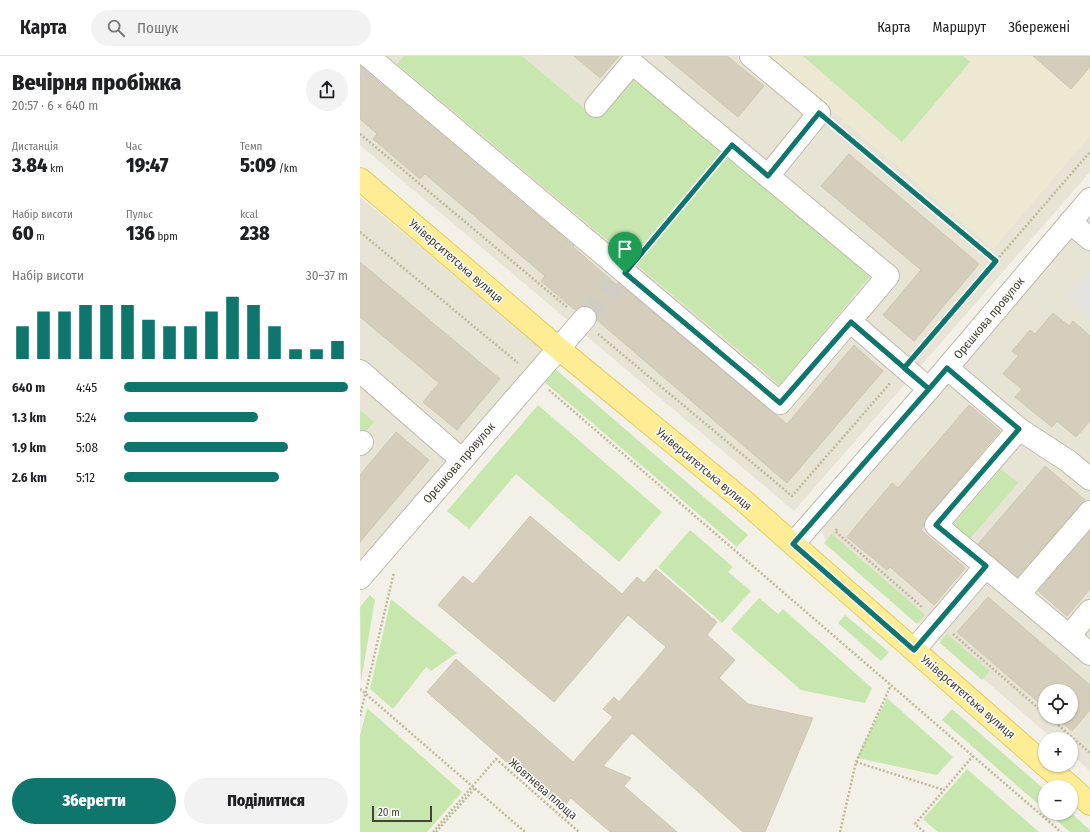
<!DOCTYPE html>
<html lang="uk">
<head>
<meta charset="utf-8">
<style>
  :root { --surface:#fff; --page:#f2f2f2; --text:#202124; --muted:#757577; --line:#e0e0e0; --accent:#0f766e }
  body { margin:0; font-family:"Fira Sans Condensed",sans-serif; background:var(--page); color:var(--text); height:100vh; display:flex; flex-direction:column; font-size:15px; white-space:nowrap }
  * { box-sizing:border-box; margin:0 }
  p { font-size:13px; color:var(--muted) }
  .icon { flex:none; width:22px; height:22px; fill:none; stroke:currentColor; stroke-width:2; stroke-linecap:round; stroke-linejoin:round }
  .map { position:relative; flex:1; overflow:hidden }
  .sheet { display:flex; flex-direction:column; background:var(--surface); width:360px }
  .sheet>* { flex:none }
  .tools { position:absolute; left:678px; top:628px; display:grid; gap:8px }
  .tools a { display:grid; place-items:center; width:40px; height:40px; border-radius:50%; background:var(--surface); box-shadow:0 1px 3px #0004; font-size:20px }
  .scale { position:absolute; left:12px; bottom:10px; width:60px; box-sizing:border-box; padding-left:4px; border:2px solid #464236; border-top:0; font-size:11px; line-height:14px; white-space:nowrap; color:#464236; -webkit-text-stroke:3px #fff; paint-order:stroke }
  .pin { position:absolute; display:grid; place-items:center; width:34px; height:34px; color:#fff; margin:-41px -17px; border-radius:50% 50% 50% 0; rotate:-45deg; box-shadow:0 0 4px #0007 }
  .pin .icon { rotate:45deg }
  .round { display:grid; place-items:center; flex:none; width:42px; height:42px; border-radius:21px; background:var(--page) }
  .headline { display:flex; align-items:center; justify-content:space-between; height:68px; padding:0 12px }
  h1 { font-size:22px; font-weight:800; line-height:30px }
  .figures { display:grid; grid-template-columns:repeat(3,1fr); gap:6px; height:68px; padding:4px 12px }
  .figures div { display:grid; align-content:center }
  .figures b { font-size:20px; font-weight:800 }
  .figures small { font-size:11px; font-weight:400 }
  .figures p { font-size:11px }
  .chart { height:112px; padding:8px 12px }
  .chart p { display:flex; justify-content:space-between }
  .chart svg { width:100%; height:72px; margin-top:4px; stroke:var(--accent); stroke-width:6 }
  .cta { display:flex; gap:8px; margin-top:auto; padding:8px 12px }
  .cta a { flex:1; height:46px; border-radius:24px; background:var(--accent); color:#fff; font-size:16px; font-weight:800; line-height:46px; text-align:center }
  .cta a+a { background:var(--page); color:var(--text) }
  ul { padding:0 12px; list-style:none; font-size:13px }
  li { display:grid; grid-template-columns:64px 48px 1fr; align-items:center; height:30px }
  li i { height:10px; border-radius:5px; background:var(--accent) }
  header { display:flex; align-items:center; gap:24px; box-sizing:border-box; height:56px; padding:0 20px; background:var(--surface); border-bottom:1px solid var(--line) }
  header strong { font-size:19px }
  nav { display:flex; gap:22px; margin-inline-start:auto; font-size:14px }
  .search { width:280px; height:36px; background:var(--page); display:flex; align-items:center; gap:10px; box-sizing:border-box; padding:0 14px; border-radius:22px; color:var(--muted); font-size:15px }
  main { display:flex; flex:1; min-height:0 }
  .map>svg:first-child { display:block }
  .residential { fill:#e7e4d5; fill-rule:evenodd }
  .education { fill:#ece8d1 }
  .green { fill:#c7e7af }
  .parking { fill:#e4e3df }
  .building { fill:#d5cebc; stroke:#d0c7af }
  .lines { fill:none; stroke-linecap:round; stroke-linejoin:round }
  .minor-tunnel { stroke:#d0cec4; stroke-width:22; stroke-dasharray:22 11; stroke-linecap:butt }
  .minor-casing { stroke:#bfbaa9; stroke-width:24 }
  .major-casing { stroke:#e3cd65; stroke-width:24 }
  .path { stroke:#c0b89a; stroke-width:2.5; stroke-dasharray:2 2; stroke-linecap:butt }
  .minor { stroke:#fff; stroke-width:22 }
  .major { stroke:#feed95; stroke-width:22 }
  .route-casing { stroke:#fff; stroke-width:8 }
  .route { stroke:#0f766e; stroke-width:5 }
  .labels { text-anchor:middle; stroke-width:3; stroke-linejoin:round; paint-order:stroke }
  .street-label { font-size:12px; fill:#464236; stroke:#fff }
</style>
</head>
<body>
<header>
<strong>Карта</strong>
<div class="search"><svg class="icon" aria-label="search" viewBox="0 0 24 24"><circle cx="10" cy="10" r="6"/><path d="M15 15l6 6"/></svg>Пошук</div>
<nav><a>Карта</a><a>Маршрут</a><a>Збережені</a></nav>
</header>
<main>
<section class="sheet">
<div class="headline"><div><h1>Вечірня пробіжка</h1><p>20:57 · 6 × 640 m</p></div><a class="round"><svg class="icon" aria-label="share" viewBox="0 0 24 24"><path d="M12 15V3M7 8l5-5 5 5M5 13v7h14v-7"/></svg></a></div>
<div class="figures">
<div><p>Дистанція</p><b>3.84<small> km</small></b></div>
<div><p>Час</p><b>19:47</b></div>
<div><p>Темп</p><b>5:09<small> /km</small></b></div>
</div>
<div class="figures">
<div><p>Набір висоти</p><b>60<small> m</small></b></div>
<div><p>Пульс</p><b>136<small> bpm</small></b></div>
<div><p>kcal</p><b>238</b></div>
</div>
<div class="chart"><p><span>Набір висоти</span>30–37 m</p>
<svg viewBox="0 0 160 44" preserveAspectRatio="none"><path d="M5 44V24M15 44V15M25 44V15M35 44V11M45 44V11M55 44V11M65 44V20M75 44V24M85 44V24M95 44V15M105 44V6M115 44V11M125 44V24M135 44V38M145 44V38M155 44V33"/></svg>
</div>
<ul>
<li><b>640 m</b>4:45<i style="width:100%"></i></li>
<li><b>1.3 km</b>5:24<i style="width:60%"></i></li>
<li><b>1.9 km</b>5:08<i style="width:73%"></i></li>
<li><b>2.6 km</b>5:12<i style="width:69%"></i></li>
</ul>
<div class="cta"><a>Зберегти</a><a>Поділитися</a></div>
</section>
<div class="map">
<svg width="730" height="776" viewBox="0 0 730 776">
  <rect width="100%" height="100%" fill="#f3f1e7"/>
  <!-- residential -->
  <g class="residential">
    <path d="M0,0H730V116L434,455L0,89Z"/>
    <path d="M0,141L184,293L0,509Z"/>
    <path d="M730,158V715L711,698V683H693L468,489L462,475L469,459ZM685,635H711V661H685Z"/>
  </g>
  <!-- education -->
  <path class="education" d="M409,0H730V80L633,193Z"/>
  <!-- green -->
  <g class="green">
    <path d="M44,0H162L232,59L268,16L511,219L420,329L37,8Z"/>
    <path d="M443,0H603L610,6L542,86Z"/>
    <path d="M193,311L388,479L377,491L182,324Z"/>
    <path d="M178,349L302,456L259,506L156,418L109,473L87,455Z"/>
    <path d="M0,354L14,366L0,382Z"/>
    <path d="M641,413L658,427L607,486L590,472Z"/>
    <path d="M330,474L373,511L368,516L391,535L362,567L298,511Z"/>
    <path d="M472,478L565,559L557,568L464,487Z"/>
    <path d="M10,539L15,544L1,625L0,551Z"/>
    <path d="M399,542L418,558L423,553L512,632L505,647L441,634L371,573Z"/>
    <path d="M31,543L97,597L71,615L66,611L33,653L10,633Z"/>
    <path d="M485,559L529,596L521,605L478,567Z"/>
    <path d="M587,578L630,615L622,624L580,587Z"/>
    <path d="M527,642L593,701L577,719L497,702Z"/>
    <path d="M7,652L102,736L67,776H0V680Z"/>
    <path d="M592,653L685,734V754L582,664Z"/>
    <path d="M607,713L679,776H578L563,763Z"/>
    <path d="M688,757H711L730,774V776H710Z"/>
  </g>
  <!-- parking -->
  <path class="parking" d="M730,215V260L707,241Z"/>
  <!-- building -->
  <g class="building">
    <path d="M214,0H259L240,22Z"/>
    <path d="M304,0H367L404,30L378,61Z"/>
    <path d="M673,0H730V11L711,33Z"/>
    <path d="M0,10L214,190L213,191L257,229L258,227L427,368L494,289L523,315L427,427L237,264V258L233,252L227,250H221L215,254L181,225L185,220L65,118L60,123L13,83L17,78L0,63Z"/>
    <path d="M489,98L619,208L554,285L523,259L561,214L461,130Z"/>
    <path d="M0,206L140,323L97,374L63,346L79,327L0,261Z"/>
    <path d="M693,257L709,270L713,265L730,280V365L716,381L697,365L692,371L655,341L662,333L643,318L658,300L652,295L670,274L675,278Z"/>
    <path d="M609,349L640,375L567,461L561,474L605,512L574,549L530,511L527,514L487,481L532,427L538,432Z"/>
    <path d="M36,376L69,404L0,486V419Z"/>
    <path d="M685,410L725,444L721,448L657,521L618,488Z"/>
    <path d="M170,460L262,538L277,521L284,527L296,513L357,566L347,579L375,604L359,622L388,648L453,662L405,776H383L272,677L243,710L271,722L264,730L317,776H250L211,742L201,754L67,636L96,603L213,706L253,661L243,653L254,641L259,646L306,591L268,559L194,646L78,549L103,520L113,528Z"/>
    <path d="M730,475V533L707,560L678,535Z"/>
    <path d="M628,541L730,629V654L712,675L695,661H711V635H685V652L597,576Z"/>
  </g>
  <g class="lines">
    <!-- minor-tunnel -->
    <g class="minor-tunnel">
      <path d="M0,18L6,10"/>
      <path d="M225,262L255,227"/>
    </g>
    <!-- minor casing -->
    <g class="minor-casing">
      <g id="minor">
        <path d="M8,0L420,347L528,220L272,7L236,50"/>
        <path d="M391,0L459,57L408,120"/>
        <path d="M710,166L730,183"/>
        <path d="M491,266L569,333"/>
        <path d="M587,312L659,373L708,405L730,423"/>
        <path d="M0,315L102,404"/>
        <path d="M659,373L576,469L709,580L730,555"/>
        <path d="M0,388L2,386"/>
        <path d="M433,488L569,333L730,143"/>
        <path d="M0,522L225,262"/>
        <path d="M659,538L730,456"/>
        <path d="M709,580L730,598"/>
        <path d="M554,594L626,510"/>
      </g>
    </g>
    <!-- major casing -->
    <g class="major-casing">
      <g id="major">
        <path d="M0,123L198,292L384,445L685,709"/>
        <path d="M685,709L711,731"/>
        <path d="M711,731L730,748"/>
      </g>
    </g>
    <!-- path -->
    <g class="path">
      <path d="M475,70L636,205"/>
      <path d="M0,78L207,251"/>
      <path d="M0,176L158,307"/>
      <path d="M278,201L358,105"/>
      <path d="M238,278L432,440L531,326"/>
      <path d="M558,295L730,96"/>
      <path d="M189,334L701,776"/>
      <path d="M477,473L475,475L562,551"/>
      <path d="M593,578L685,658"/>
      <path d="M0,633L165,776"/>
      <path d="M0,660L34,516"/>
      <path d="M689,661L730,697"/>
      <path d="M496,706L531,629"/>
      <path d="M73,776L136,703L219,776"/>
      <path d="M76,776L115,732"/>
      <path d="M480,776L496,706L584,734"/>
      <path d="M564,776L555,768L613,700"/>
    </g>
    <!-- minor -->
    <use href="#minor" class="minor"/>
    <!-- major -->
    <use href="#major" class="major"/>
  </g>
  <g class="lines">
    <!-- route casing -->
    <g class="route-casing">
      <path id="route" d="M265,217L420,347L491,266L569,333L433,488L554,594L626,510L576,469L659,373L587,312L569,333L544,312L636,205L459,57L408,120L372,89L265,217"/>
    </g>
    <!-- route -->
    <use href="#route" class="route"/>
  </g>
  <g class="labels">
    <!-- street labels -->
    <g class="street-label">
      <text transform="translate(96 205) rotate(41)" y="4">Університетська вулиця</text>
      <text transform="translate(629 262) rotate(-50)" y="4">Орєшкова провулок</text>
      <text transform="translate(99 407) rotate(-49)" y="4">Орєшкова провулок</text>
      <text transform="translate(344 413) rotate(40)" y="4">Університетська вулиця</text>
      <text transform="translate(608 641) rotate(41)" y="4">Університетська вулиця</text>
      <text transform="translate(183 733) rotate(41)" y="4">Жовтнева площа</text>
    </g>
  </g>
</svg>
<div class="tools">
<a><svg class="icon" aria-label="locate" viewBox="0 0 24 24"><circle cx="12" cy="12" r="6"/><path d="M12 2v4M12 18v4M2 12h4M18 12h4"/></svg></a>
<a>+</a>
<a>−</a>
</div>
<div class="scale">20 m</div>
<div class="pin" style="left:265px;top:217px;background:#1e9e55"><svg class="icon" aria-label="arrive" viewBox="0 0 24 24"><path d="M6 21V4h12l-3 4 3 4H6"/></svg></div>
</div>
</main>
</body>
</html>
